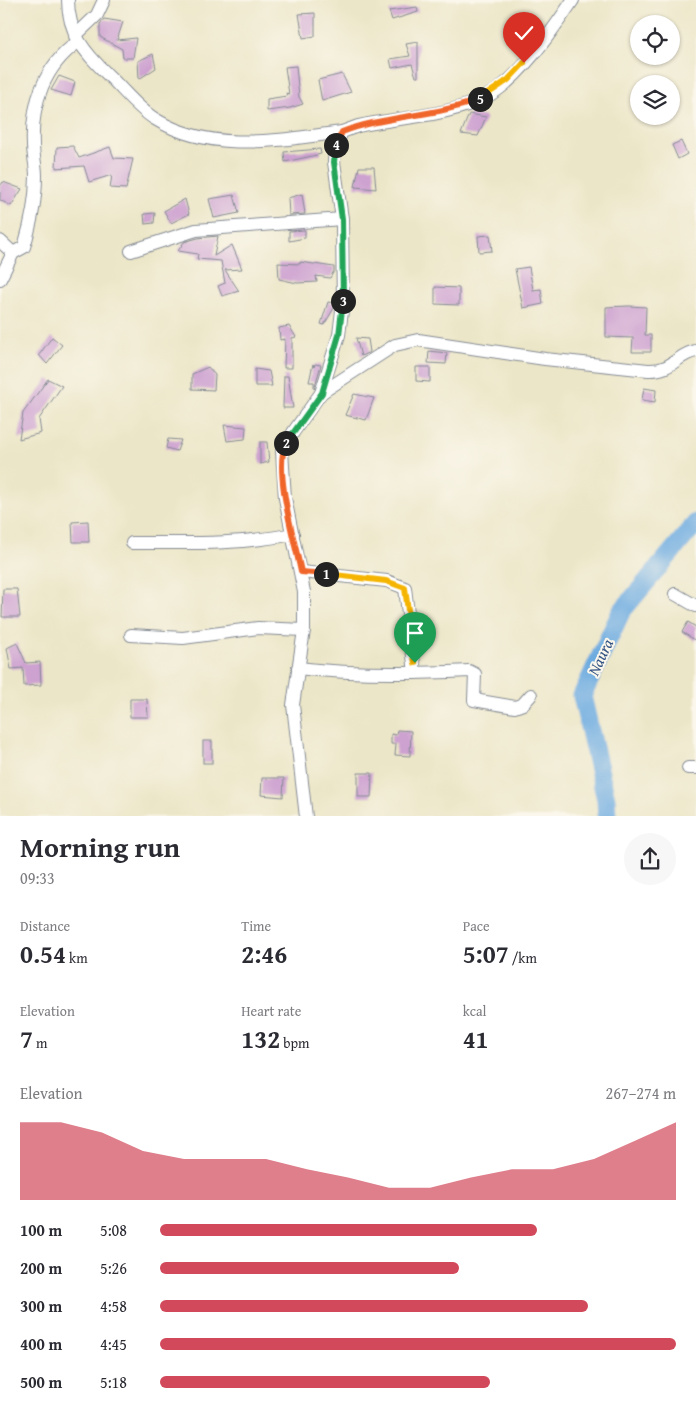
<!DOCTYPE html>
<html lang="en">
<head>
<meta charset="utf-8">
<style>
  :root { --surface:#fff; --page:#f7f7f7; --text:#2b2b33; --muted:#7c7c81; --accent:#d1495b }
  body { margin:0; font-family:"Gentium Book Plus",serif; background:var(--page); color:var(--text); height:100vh; display:flex; flex-direction:column; font-size:19px; white-space:nowrap }
  * { box-sizing:border-box; margin:0 }
  p { font-size:16px; color:var(--muted) }
  .icon { flex:none; width:28px; height:28px; fill:none; stroke:currentColor; stroke-width:2; stroke-linecap:round; stroke-linejoin:round }
  .map { position:relative; height:816px; overflow:hidden }
  .side { display:flex; flex-direction:column; background:var(--surface); flex:1 }
  .side>* { flex:none }
  .fabs { position:absolute; left:630px; top:15px; display:grid; gap:10px }
  .fabs a { display:grid; place-items:center; width:50px; height:50px; border-radius:50%; background:var(--surface); box-shadow:0 1px 4px #0004; font-size:25px }
  .pin { position:absolute; display:grid; place-items:center; width:42px; height:42px; color:#fff; margin:-51px -21px; border-radius:50% 50% 50% 0; rotate:-45deg; box-shadow:0 0 5px #0007 }
  .pin .icon { rotate:45deg }
  .km { position:absolute; width:25px; height:25px; margin:-12px; border-radius:50%; background:#222; color:#fff; font-size:14px; line-height:25px; text-align:center }
  .round { display:grid; place-items:center; flex:none; width:52px; height:52px; border-radius:26px; background:var(--page) }
  .head { display:flex; align-items:center; justify-content:space-between; height:85px; padding:0 20px }
  h1 { font-size:28px; font-weight:800; line-height:38px }
  .stats { display:grid; grid-template-columns:repeat(3,1fr); gap:8px; height:85px; padding:5px 20px }
  .stats div { display:grid; align-content:center }
  .stats b { font-size:25px; font-weight:800 }
  .stats small { font-size:14px; font-weight:400 }
  .stats p { font-size:14px }
  .chart { height:140px; padding:10px 20px }
  .chart p { display:flex; justify-content:space-between }
  .chart svg { width:100%; height:90px; margin-top:5px; fill:var(--accent); opacity:.7 }
  ul { padding:0 20px; list-style:none; font-size:16px }
  li { display:grid; grid-template-columns:80px 60px 1fr; align-items:center; height:38px }
  li i { height:12px; border-radius:6px; background:var(--accent) }
  .map>svg:first-child { display:block }
  .lines { fill:none; stroke-linecap:round; stroke-linejoin:round }
  .river { stroke:#6eace0; stroke-width:19 }
  .building { fill:#cda1d0 }
  .minor-casing { stroke:#848a93; stroke-width:14 }
  .minor { stroke:#fff; stroke-width:12 }
  .split-1-casing { stroke:#fff; stroke-width:10 }
  .split-2-casing { stroke:#fff; stroke-width:10 }
  .split-3-casing { stroke:#fff; stroke-width:10 }
  .split-4-casing { stroke:#fff; stroke-width:10 }
  .split-5-casing { stroke:#fff; stroke-width:10 }
  .split-6-casing { stroke:#fff; stroke-width:10 }
  .split-1 { stroke:#f5b400; stroke-width:6 }
  .split-2 { stroke:#f0652b; stroke-width:6 }
  .split-3 { stroke:#22a559; stroke-width:6 }
  .split-4 { stroke:#22a559; stroke-width:6 }
  .split-5 { stroke:#f0652b; stroke-width:6 }
  .split-6 { stroke:#f5b400; stroke-width:6 }
  .labels { text-anchor:middle; stroke-width:4; stroke-linejoin:round; paint-order:stroke }
  .water-label { font-size:16px; font-style:italic; fill:#345485; stroke:#fbf7ec }
</style>
</head>
<body>
<div class="map">
<svg width="696" height="817" viewBox="0 0 696 817">
  <rect width="100%" height="100%" fill="#fbf7ec"/>
  <filter id="ink" filterUnits="userSpaceOnUse"><feTurbulence type="fractalNoise" baseFrequency=".02" numOctaves="2"/><feDisplacementMap in="SourceGraphic" scale="10" xChannelSelector="R" yChannelSelector="G"/><feConvolveMatrix kernelMatrix="1 2 1 2 8 2 1 2 1" color-interpolation-filters="sRGB"/></filter>
  <filter id="wash" filterUnits="userSpaceOnUse"><feTurbulence type="fractalNoise" baseFrequency=".0096" numOctaves="4" result="noise"/><feDisplacementMap in="SourceGraphic" scale="20" xChannelSelector="R" yChannelSelector="G"/><feGaussianBlur stdDeviation="1.12" result="paint"/><feColorMatrix in="noise" values="0 0 0 0 0 0 0 0 0 0 0 0 0 0 0 0 0 1.4 0 .05"/><feComposite in="paint" operator="in"/></filter>
  <g filter="url(#wash)">
    <rect width="100%" height="100%" fill="#ece6c8"/>
    <g class="lines">
      <!-- river -->
      <path class="river" d="M607,817L606,799L582,696L621,612L696,523"/>
    </g>
    <g id="blocks">
      <!-- building -->
      <g class="building">
        <path d="M417,7L418,12L392,20L389,11Z"/>
        <path d="M315,13V36L303,38L299,14Z"/>
        <path d="M104,19L123,22L117,40L136,38L133,58H123L122,49L100,37V24Z"/>
        <path d="M418,42V77H416L412,64L392,68L390,59L410,56L406,44Z"/>
        <path d="M153,54L156,68L139,79L138,61Z"/>
        <path d="M296,66L299,97L303,104L290,108L267,111V99L287,96L286,93L289,94L285,67Z"/>
        <path d="M342,74L351,92L322,101L318,80Z"/>
        <path d="M59,76L75,82L71,96L51,90Z"/>
        <path d="M469,114L486,117L478,136L461,134Z"/>
        <path d="M681,141L687,154L678,159L672,145Z"/>
        <path d="M73,146L79,158L110,147L114,158L133,159L126,189L110,188L112,175L89,182L84,166L56,168L57,147Z"/>
        <path d="M320,149L321,154L285,162L284,152Z"/>
        <path d="M359,167H374L376,189L355,187Z"/>
        <path d="M3,182L22,189L11,206L0,200V186Z"/>
        <path d="M302,194L305,214L289,215L288,198Z"/>
        <path d="M234,195L239,213L214,218L209,199Z"/>
        <path d="M185,199L189,214L171,223L164,211Z"/>
        <path d="M155,213L154,223L145,224L144,214Z"/>
        <path d="M305,230V238L289,241V231Z"/>
        <path d="M490,235L492,251L479,252L478,236Z"/>
        <path d="M218,236L214,256L232,245L242,269L225,270L239,291L222,296L218,286L225,283L221,261L197,259L198,254L178,251L184,242L198,238Z"/>
        <path d="M300,262L334,267V271L330,278L316,276L317,282L297,283L279,279L278,263L300,264Z"/>
        <path d="M529,267L533,290L541,289L543,304L523,308L515,269Z"/>
        <path d="M435,287L459,288V305L435,304Z"/>
        <path d="M328,302L335,303L334,308L324,325L321,324Z"/>
        <path d="M629,306L646,307L645,335H651V352H632L633,338L606,337V307Z"/>
        <path d="M289,326L296,337L292,338V368H284L285,339L280,340L279,328Z"/>
        <path d="M52,337L62,345L47,364L39,355Z"/>
        <path d="M356,338L368,339L370,352L361,356Z"/>
        <path d="M429,351L447,353L446,364L428,363Z"/>
        <path d="M313,364L314,367L315,364L321,365L314,389V382H309Z"/>
        <path d="M208,367L215,375L214,390L192,389V374Z"/>
        <path d="M416,367H430V382L416,381Z"/>
        <path d="M255,369L269,371L272,386H255Z"/>
        <path d="M284,376H288L293,408H283Z"/>
        <path d="M48,379L62,386L39,419L41,433L19,439L23,413Z"/>
        <path d="M644,388L656,390L655,402L642,400Z"/>
        <path d="M354,394L374,398L366,420L345,415Z"/>
        <path d="M224,425L246,427L245,439L227,441Z"/>
        <path d="M168,439L181,440L177,451L166,448Z"/>
        <path d="M260,442H267L269,462L260,464Z"/>
        <path d="M88,521L89,542H73L72,522Z"/>
        <path d="M3,589H17L20,617H2Z"/>
        <path d="M688,622L696,627V641L682,632Z"/>
        <path d="M17,643L26,663L40,662L41,685L24,686L23,668L11,669L7,648Z"/>
        <path d="M130,699H147L148,717H130Z"/>
        <path d="M397,730L411,731L410,756L395,755L396,744H391V734L396,735Z"/>
        <rect x="203" y="741" width="9" height="22"/>
        <path d="M358,773H372L371,797H358Z"/>
        <path d="M262,778H284L283,797L261,795Z"/>
      </g>
    </g>
  </g>
  <g filter="url(#ink)">
    <use href="#blocks" fill-opacity="0" stroke="#848a93" stroke-width="1"/>
    <g class="lines">
      <!-- minor casing -->
      <g class="minor-casing">
        <g id="minor">
          <path d="M68,0C68,33 85,53 108,75C123,89 137,108 155,119C212,154 280,140 342,132"/>
          <path d="M75,36L97,15L104,0"/>
          <path d="M0,241L13,253"/>
          <path d="M131,251L196,230L342,219"/>
          <path d="M0,279L13,253L24,247C31,224 36,200 36,176C36,165 33,155 33,145C31,104 44,66 78,42"/>
          <path d="M321,393L395,345L418,340L545,359L648,370C673,371 677,354 696,351"/>
          <path d="M132,543C186,543 239,545 293,534"/>
          <path d="M301,572L387,581L405,588L415,673"/>
          <path d="M675,594L696,606"/>
          <path d="M131,635L183,638L258,628L304,630"/>
          <path d="M298,668C355,675 412,674 469,671L475,674L474,700L515,707L523,704L531,695"/>
          <path d="M688,768H696"/>
          <path d="M306,817L293,705L304,630V592L285,498L282,451L294,431L321,393L339,335L343,303L342,219L334,162L335,147L342,132L358,126C399,117 448,117 486,97C519,80 552,31 573,0"/>
        </g>
      </g>
      <!-- minor -->
      <use href="#minor" class="minor"/>
    </g>
  </g>
  <g class="lines" filter="url(#ink)">
    <!-- split-1 casing -->
    <g class="split-1-casing">
      <path id="split-1" d="M326,574L386,581L405,588L415,663"/>
    </g>
    <!-- split-2 casing -->
    <g class="split-2-casing">
      <path id="split-2" d="M286,443C273,469 295,542 301,572L326,574"/>
    </g>
    <!-- split-3 casing -->
    <g class="split-3-casing">
      <path id="split-3" d="M286,443L322,393L339,335L343,301"/>
    </g>
    <!-- split-4 casing -->
    <g class="split-4-casing">
      <path id="split-4" d="M336,145L334,162L342,219L343,301"/>
    </g>
    <!-- split-5 casing -->
    <g class="split-5-casing">
      <path id="split-5" d="M336,145L342,132C386,115 436,117 480,99"/>
    </g>
    <!-- split-6 casing -->
    <g class="split-6-casing">
      <path id="split-6" d="M480,99L508,80L524,63"/>
    </g>
    <!-- split-1 -->
    <use href="#split-1" class="split-1"/>
    <!-- split-2 -->
    <use href="#split-2" class="split-2"/>
    <!-- split-3 -->
    <use href="#split-3" class="split-3"/>
    <!-- split-4 -->
    <use href="#split-4" class="split-4"/>
    <!-- split-5 -->
    <use href="#split-5" class="split-5"/>
    <!-- split-6 -->
    <use href="#split-6" class="split-6"/>
  </g>
  <g class="labels">
    <!-- water labels -->
    <g class="water-label">
      <text transform="translate(600 657) rotate(-65)" y="6">Naura</text>
    </g>
  </g>
</svg>
<div class="fabs">
<a><svg class="icon" aria-label="locate" viewBox="0 0 24 24"><circle cx="12" cy="12" r="6"/><path d="M12 2v4M12 18v4M2 12h4M18 12h4"/></svg></a>
<a><svg class="icon" aria-label="layers" viewBox="0 0 24 24"><path d="M12 4l9 5-9 5-9-5zM3 14l9 5 9-5"/></svg></a>
</div>
<div class="pin" style="left:415px;top:663px;background:#1e9e55"><svg class="icon" aria-label="arrive" viewBox="0 0 24 24"><path d="M6 21V4h12l-3 4 3 4H6"/></svg></div>
<div class="pin" style="left:524px;top:63px;background:#d93025"><svg class="icon" aria-label="check" viewBox="0 0 24 24"><path d="M5 12l5 5 9-10"/></svg></div>
<b class="km" style="left:326px;top:574px">1</b>
<b class="km" style="left:286px;top:443px">2</b>
<b class="km" style="left:343px;top:301px">3</b>
<b class="km" style="left:336px;top:145px">4</b>
<b class="km" style="left:480px;top:99px">5</b>
</div>
<section class="side">
<div class="head"><div><h1>Morning run</h1><p>09:33</p></div><a class="round"><svg class="icon" aria-label="share" viewBox="0 0 24 24"><path d="M12 15V3M7 8l5-5 5 5M5 13v7h14v-7"/></svg></a></div>
<div class="stats">
<div><p>Distance</p><b>0.54<small> km</small></b></div>
<div><p>Time</p><b>2:46</b></div>
<div><p>Pace</p><b>5:07<small> /km</small></b></div>
</div>
<div class="stats">
<div><p>Elevation</p><b>7<small> m</small></b></div>
<div><p>Heart rate</p><b>132<small> bpm</small></b></div>
<div><p>kcal</p><b>41</b></div>
</div>
<div class="chart"><p><span>Elevation</span>267–274 m</p>
<svg viewBox="0 0 160 44" preserveAspectRatio="none"><path d="M0 44V6L10 6L20 11L30 20L40 24L50 24L60 24L70 29L80 33L90 38L100 38L110 33L120 29L130 29L140 24L150 15L160 6V44z"/></svg>
</div>
<ul>
<li><b>100 m</b>5:08<i style="width:73%"></i></li>
<li><b>200 m</b>5:26<i style="width:58%"></i></li>
<li><b>300 m</b>4:58<i style="width:83%"></i></li>
<li><b>400 m</b>4:45<i style="width:100%"></i></li>
<li><b>500 m</b>5:18<i style="width:64%"></i></li>
</ul>
</section>
</body>
</html>
